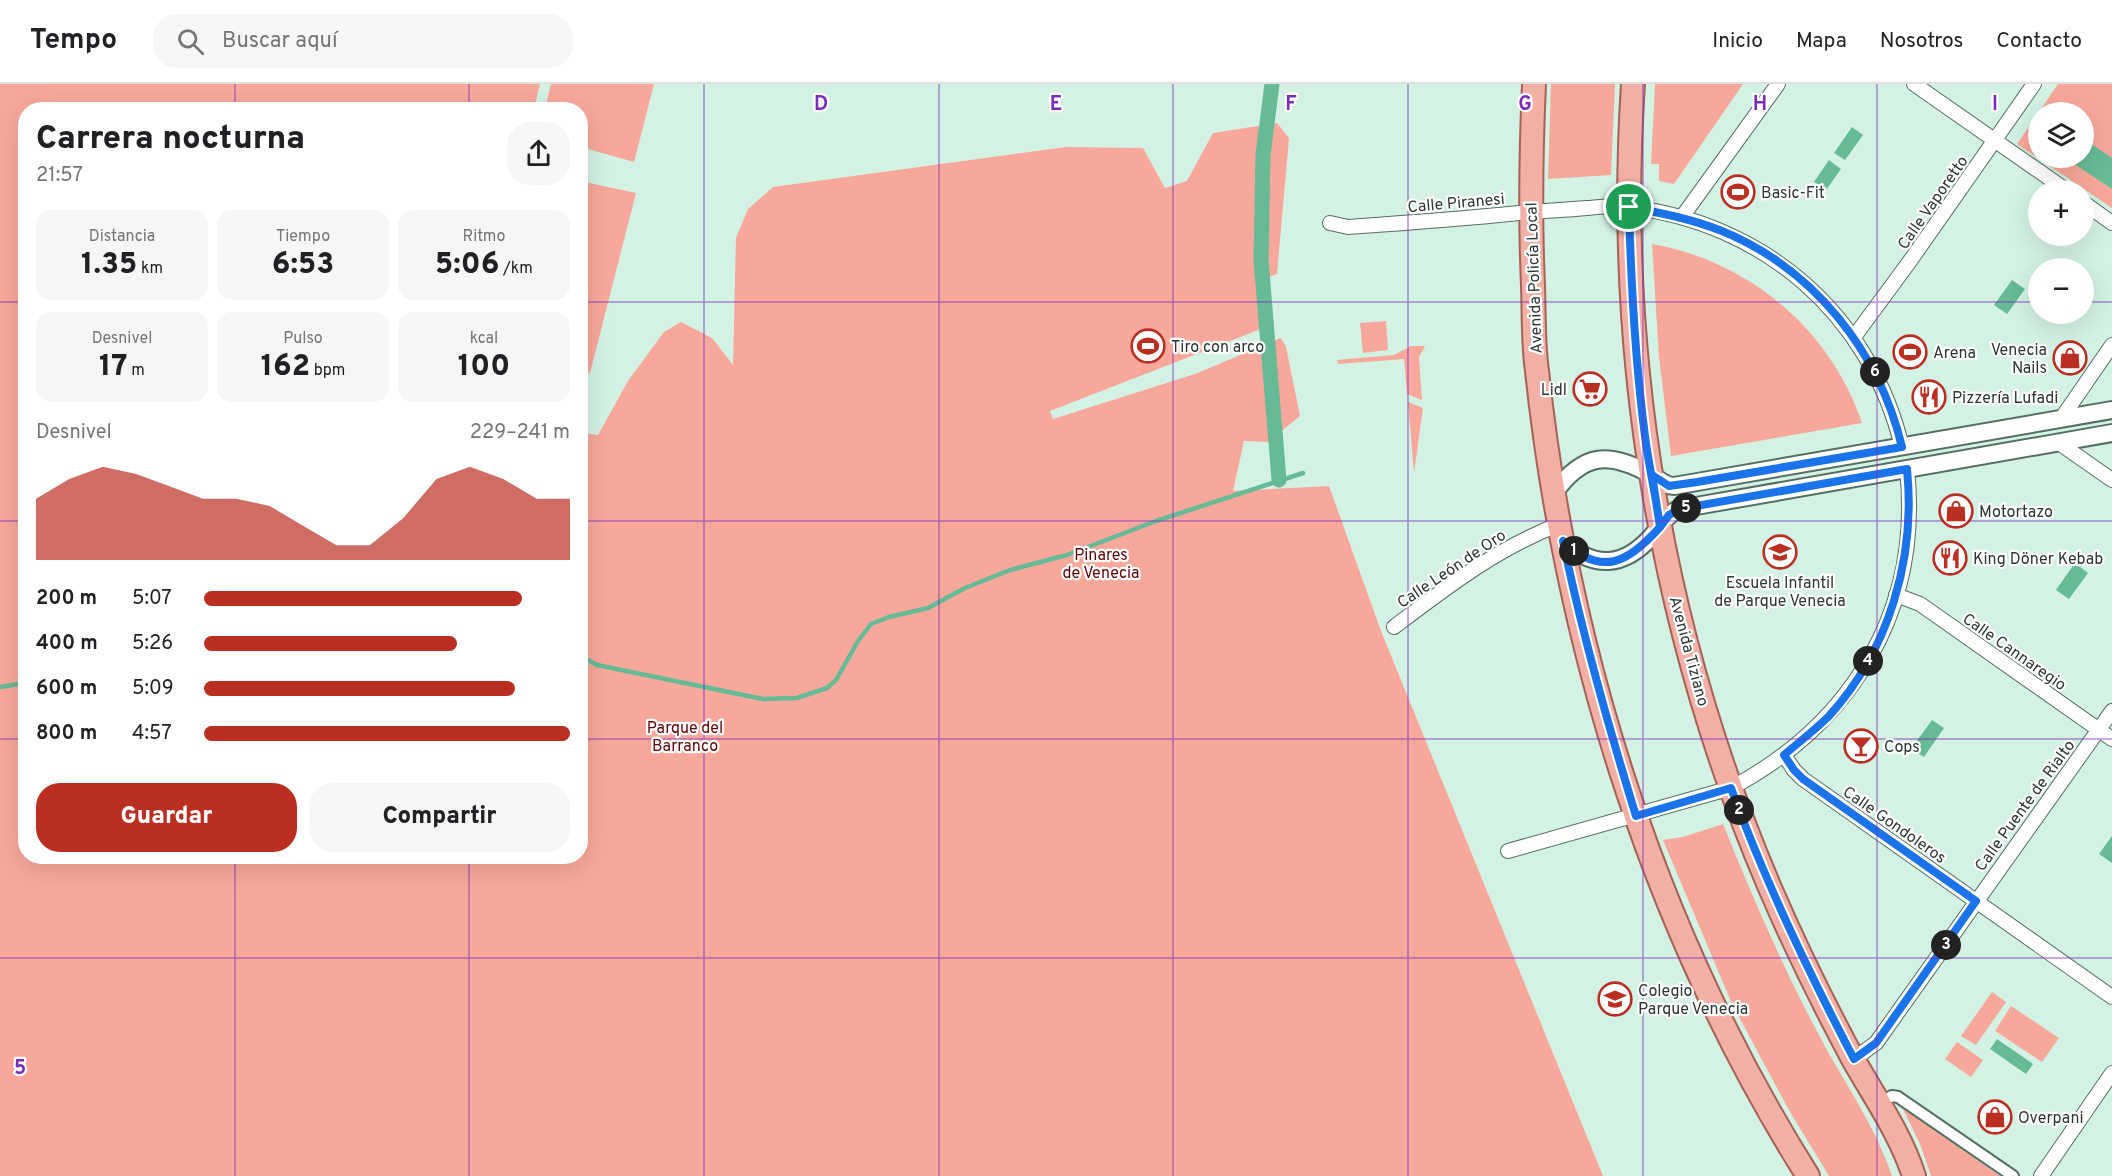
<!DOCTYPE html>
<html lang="es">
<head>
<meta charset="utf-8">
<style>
  :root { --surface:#fff; --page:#f6f6f6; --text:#202124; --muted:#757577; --line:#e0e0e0; --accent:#bb2e22 }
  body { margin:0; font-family:Overpass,sans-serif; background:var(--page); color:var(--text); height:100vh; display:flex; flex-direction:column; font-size:22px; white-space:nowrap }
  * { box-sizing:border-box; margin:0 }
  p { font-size:20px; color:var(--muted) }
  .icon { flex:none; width:33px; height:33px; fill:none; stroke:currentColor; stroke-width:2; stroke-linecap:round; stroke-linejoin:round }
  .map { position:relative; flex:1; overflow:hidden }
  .panel { position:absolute; left:18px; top:18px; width:570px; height:762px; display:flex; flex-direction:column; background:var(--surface); border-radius:24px; box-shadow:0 6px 24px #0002 }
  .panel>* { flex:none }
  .fabs { position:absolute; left:2028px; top:18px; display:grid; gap:12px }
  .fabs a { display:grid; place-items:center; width:66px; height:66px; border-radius:50%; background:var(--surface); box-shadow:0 6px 24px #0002; font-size:30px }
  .pin { position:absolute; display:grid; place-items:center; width:51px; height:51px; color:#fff; margin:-26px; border:3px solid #fff; border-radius:50%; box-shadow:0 2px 6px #0007 }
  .km { position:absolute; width:30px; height:30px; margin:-15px; border-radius:50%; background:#222; color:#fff; font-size:16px; line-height:30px; text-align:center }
  .round { display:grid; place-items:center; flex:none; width:63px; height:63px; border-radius:24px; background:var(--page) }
  .head { display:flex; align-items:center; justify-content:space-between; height:102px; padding:0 18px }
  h1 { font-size:33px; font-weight:800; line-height:45px }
  .stats { display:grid; grid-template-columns:repeat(3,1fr); gap:9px; height:102px; padding:6px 18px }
  .stats div { display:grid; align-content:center; border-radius:15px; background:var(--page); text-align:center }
  .stats b { font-size:30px; font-weight:800 }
  .stats small { font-size:16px; font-weight:400 }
  .stats p { font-size:16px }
  .chart { height:168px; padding:12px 18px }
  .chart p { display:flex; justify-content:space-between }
  .chart svg { width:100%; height:108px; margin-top:6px; fill:var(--accent); opacity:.7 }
  .button { display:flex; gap:12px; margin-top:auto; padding:12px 18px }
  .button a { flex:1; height:69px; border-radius:24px; background:var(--accent); color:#fff; font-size:24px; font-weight:800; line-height:69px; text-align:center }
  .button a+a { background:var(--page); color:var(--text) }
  ul { padding:0 18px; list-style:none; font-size:20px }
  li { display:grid; grid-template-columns:96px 72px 1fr; align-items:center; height:45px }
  li i { height:15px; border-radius:8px; background:var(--accent) }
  header { display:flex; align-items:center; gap:36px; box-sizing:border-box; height:84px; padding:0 30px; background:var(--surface); border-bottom:2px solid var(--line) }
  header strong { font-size:28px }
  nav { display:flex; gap:33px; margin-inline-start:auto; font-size:21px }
  .search { width:420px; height:54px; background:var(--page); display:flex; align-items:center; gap:15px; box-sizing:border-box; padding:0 21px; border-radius:24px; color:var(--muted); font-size:22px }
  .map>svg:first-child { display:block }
  .green { fill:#f8a89b }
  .water { fill:#66ba96 }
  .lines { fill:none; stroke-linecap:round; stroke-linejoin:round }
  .stream { stroke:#66ba96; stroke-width:4.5 }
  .canal { stroke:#66ba96; stroke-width:15 }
  .pedestrian-casing { stroke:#546f62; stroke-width:14 }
  .minor-casing { stroke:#546f62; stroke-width:16 }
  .tertiary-casing { stroke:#546f62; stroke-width:20 }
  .primary-casing { stroke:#a56255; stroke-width:26 }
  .pedestrian { stroke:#fff; stroke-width:10 }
  .minor { stroke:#fff; stroke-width:14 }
  .tertiary { stroke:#fff; stroke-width:16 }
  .primary { stroke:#f1afa5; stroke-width:22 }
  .route-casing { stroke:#fff; stroke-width:12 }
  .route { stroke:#1a73e8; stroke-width:8 }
  .grid { fill:none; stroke:#7b2cbf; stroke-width:1.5; stroke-opacity:0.55 }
  .labels { text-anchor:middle; stroke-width:4.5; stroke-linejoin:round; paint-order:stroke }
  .poi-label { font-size:16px; fill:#2b3731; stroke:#fff; text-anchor:start }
  .street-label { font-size:16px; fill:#2b3731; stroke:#fff }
  .park-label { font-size:16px; fill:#610000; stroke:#fff }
  .grid-label { font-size:20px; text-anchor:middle; font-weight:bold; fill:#7b2cbf; stroke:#fff; stroke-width:4.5; stroke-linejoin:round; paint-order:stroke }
</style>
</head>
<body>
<header>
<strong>Tempo</strong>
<div class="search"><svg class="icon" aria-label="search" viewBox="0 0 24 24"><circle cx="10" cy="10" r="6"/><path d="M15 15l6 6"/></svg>Buscar aquí</div>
<nav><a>Inicio</a><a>Mapa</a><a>Nosotros</a><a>Contacto</a></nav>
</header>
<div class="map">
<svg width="2112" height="1092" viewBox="0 0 2112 1092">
  <rect width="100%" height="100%" fill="#d3f2e3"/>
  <!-- green -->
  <g class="green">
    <path d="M0,0H540L534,25L26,26V772H580L581,349L598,351L628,297L664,248L681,238L712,254L733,281L736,154L748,125L773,103L1066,63L1143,64L1165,104L1187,97L1213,49L1277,39L1289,54L1277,190L1259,197L1274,240L1050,327L1053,335L1195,290L1281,254L1286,263L1300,332L1268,358L1244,357L1233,407L1329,402L1381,547L1603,1092H0Z"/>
    <path d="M551,0H654L634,78L581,63L580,26L545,25Z"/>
    <path d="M1551,0H1615L1611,91L1548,95Z"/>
    <path d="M1655,0H1743L1674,100L1659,97V80H1651Z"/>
    <path d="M2058,0H2112V124L2017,60L2038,29V74H2084V28H2039Z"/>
    <path d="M580,97L636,109L590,289L581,287Z"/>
    <path d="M1652,160C1749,177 1830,245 1862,339L1671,372L1659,273Z"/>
    <path d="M1386,237L1388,266L1363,269L1360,239Z"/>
    <path d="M1411,262H1425L1419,273L1422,316L1407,310L1404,275L1338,280L1337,276L1394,271Z"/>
    <path d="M1408,318L1423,324L1414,389Z"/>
    <path d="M1723,740C1754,817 1787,893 1827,966C1850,1007 1877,1047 1892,1092H1829L1790,1028L1732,920L1663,756L1683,753Z"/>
    <path d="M1992,908L2006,918L1976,961L1961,952Z"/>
    <path d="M2011,922L2059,954L2042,978L1995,947Z"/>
    <path d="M1957,958L1983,976L1971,993L1945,975Z"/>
    <path d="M1902,1023L2000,1092H1931L1920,1060Z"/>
  </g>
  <!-- water -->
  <g class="water">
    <path d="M1852,43L1863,51L1845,76L1834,69Z"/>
    <path d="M2084,55L2112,74V105L2070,77L2072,74H2084Z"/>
    <path d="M1829,76L1841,85L1826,106L1814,98Z"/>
    <path d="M2012,196L2025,205L2007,230L1994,221Z"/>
    <path d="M2075,479L2088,489L2069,515L2056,506Z"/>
    <path d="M1932,636L1944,644L1924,673L1911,665Z"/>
    <path d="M2112,752V779L2099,770Z"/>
    <path d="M1997,955L2033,980L2026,990L1990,965Z"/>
  </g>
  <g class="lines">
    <!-- stream -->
    <g class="stream">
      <path d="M580,572L597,581L763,615L797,614L827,604L836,596L858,557L871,540L889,533L928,524L965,504L1010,486L1067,471L1156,437L1303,389"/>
      <path d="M0,603L26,599"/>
    </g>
    <!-- canal -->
    <path class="canal" d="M1272,0L1263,71L1261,176L1279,396"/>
    <!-- pedestrian casing -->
    <g class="pedestrian-casing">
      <path id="pedestrian" d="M1879,1019L1892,1012L1898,1013L2013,1092"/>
    </g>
    <!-- minor casing -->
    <g class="minor-casing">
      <g id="minor">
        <path d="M1914,0L2066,106"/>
        <path d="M2084,119L2112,139"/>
        <path d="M1682,133L1778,0"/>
        <path d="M1330,139L1348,143C1405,139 1462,135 1519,129C1542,127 1564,126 1587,124C1600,123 1614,121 1628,123C1763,138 1870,230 1902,363"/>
        <path d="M1854,253L1910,177L2034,0"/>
        <path d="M2061,335L2112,261"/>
        <path d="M2059,359L2112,396"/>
        <path d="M1896,511L1920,520L2112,655"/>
        <path d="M1394,543C1447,503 1497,464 1560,440"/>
        <path d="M1784,671L1794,686L1803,695L2112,913"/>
        <path d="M1508,767L1731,704C1853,639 1922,525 1907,385"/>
        <path d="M1854,975L1876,959L2112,627"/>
        <path d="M2041,1092L2112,989"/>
      </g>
    </g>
    <!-- tertiary casing -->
    <g class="tertiary-casing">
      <g id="tertiary">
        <path d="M1554,409C1583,369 1608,367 1650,390C1659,395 1664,402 1674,402L2112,326"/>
        <path d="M1563,457C1595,486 1624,483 1652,452C1660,442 1667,430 1679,425L2112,349"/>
      </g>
    </g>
    <!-- primary casing -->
    <g class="primary-casing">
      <g id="primary">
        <path d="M1534,0C1531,67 1530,134 1533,201C1534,230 1533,259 1537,287C1567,569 1656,851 1808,1092"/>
        <path d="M1633,0C1615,274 1662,552 1770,804C1795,862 1823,919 1853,975C1875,1014 1900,1049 1914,1092"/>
      </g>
    </g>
    <!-- pedestrian -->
    <use href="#pedestrian" class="pedestrian"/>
    <!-- minor -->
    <use href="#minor" class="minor"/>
    <!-- tertiary -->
    <use href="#tertiary" class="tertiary"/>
    <!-- primary -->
    <use href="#primary" class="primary"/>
  </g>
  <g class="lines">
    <!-- route casing -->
    <g class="route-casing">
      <path id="route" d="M1629,123C1631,200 1635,276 1645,352C1649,383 1656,413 1660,443C1629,478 1602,494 1563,457C1582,550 1608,641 1636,732L1731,704C1765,798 1808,887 1854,975L1876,959L1976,817L1803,695L1794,686L1784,671C1799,658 1815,646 1829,632C1889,566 1916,474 1907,385L1679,425L1669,431L1660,443L1652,391L1669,402L1697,398L1902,363C1879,267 1814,185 1722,147C1692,135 1661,129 1629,123"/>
    </g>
    <!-- route -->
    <use href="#route" class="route"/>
  </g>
  <!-- grid -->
  <path class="grid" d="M235,0V26M469,0V26M704,0V1092M939,0V1092M1173,0V1092M1408,0V1092M1643,0V1092M1877,0V1092M0,218H26M580,218H2038M2084,218H2112M0,437H26M580,437H2112M0,655H26M580,655H2112M235,772V1092M469,772V1092M0,874H2112"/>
  <!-- icons -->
  <defs>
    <g id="stadium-ring" transform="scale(1.725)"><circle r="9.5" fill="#fff" stroke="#bb2e22" stroke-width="1.5"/><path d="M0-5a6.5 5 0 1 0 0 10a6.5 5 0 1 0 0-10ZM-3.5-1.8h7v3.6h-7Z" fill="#bb2e22"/></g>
    <g id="shop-ring" transform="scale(1.725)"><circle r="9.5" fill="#fff" stroke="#bb2e22" stroke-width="1.5"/><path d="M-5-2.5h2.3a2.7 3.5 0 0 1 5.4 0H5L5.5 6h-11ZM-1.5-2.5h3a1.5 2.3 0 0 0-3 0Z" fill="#bb2e22"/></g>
    <g id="supermarket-ring" transform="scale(1.725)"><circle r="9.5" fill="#fff" stroke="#bb2e22" stroke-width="1.5"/><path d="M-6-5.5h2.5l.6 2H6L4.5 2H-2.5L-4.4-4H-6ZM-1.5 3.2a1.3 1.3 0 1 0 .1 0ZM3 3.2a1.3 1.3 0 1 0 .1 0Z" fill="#bb2e22"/></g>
    <g id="restaurant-ring" transform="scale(1.725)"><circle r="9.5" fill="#fff" stroke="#bb2e22" stroke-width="1.5"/><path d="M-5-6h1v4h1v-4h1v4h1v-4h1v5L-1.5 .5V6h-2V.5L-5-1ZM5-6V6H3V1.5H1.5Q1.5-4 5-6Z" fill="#bb2e22"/></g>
    <g id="school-ring" transform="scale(1.725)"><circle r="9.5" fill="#fff" stroke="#bb2e22" stroke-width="1.5"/><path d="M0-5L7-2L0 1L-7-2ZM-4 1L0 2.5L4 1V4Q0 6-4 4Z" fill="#bb2e22"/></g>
    <g id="bar-ring" transform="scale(1.725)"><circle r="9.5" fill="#fff" stroke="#bb2e22" stroke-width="1.5"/><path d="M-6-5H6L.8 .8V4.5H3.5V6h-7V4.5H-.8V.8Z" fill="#bb2e22"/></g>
  </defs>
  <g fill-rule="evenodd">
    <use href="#stadium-ring" x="1738" y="108"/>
    <use href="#stadium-ring" x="1148" y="262"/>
    <use href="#stadium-ring" x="1910" y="268"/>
    <use href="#shop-ring" x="2070" y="274"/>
    <use href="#supermarket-ring" x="1590" y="305"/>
    <use href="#restaurant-ring" x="1929" y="313"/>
    <use href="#shop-ring" x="1956" y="427"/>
    <use href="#school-ring" x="1780" y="468"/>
    <use href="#restaurant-ring" x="1950" y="474"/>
    <use href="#bar-ring" x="1861" y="662"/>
    <use href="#school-ring" x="1615" y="915"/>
    <use href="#shop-ring" x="1995" y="1033"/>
  </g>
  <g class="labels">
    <!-- poi labels -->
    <g class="poi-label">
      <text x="1761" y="114">Basic-Fit</text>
      <text x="1171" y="268">Tiro con arco</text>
      <text x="2047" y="271" text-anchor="end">Venecia<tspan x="2047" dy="18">Nails</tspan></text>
      <text x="1933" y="274">Arena</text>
      <text x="1567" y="311" text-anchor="end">Lidl</text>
      <text x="1952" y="319">Pizzería Lufadi</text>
      <text x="1979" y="433">Motortazo</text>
      <text x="1973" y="480">King Döner Kebab</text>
      <text x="1780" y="504" text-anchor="middle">Escuela Infantil<tspan x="1780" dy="18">de Parque Venecia</tspan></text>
      <text x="1884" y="668">Cops</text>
      <text x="1638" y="912">Colegio<tspan x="1638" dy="18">Parque Venecia</tspan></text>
      <text x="2018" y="1039">Overpani</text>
    </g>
    <!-- street labels -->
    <g class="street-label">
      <text transform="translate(1456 118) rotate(-5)" y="6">Calle Piranesi</text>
      <text transform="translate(1932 118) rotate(-55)" y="6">Calle Vaporetto</text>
      <text transform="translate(1533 194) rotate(-92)" y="6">Avenida Policía Local</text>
      <text transform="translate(1451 484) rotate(-34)" y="6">Calle León de Oro</text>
      <text transform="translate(1690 567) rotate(75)" y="6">Avenida Tiziano</text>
      <text transform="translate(2015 567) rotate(35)" y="6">Calle Cannaregio</text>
      <text transform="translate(2024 721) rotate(-54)" y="6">Calle Puente de Rialto</text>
      <text transform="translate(1895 740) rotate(35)" y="6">Calle Gondoleros</text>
    </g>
    <!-- park labels -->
    <g class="park-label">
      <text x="1101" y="476">Pinares<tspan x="1101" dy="18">de Venecia</tspan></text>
      <text x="685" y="649">Parque del<tspan x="685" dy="18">Barranco</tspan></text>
    </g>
  </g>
  <g class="grid-label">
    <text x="821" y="26">D</text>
    <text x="1056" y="26">E</text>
    <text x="1291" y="26">F</text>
    <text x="1525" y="26">G</text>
    <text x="1760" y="26">H</text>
    <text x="1995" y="26">I</text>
    <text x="20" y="990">5</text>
  </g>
</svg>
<div class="fabs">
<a><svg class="icon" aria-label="layers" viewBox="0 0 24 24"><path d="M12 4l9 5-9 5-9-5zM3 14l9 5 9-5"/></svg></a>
<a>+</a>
<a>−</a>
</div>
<div class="pin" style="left:1629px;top:123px;background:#1e9e55"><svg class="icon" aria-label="arrive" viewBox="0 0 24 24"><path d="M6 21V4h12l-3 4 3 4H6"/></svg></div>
<b class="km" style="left:1574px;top:467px">1</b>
<b class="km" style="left:1739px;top:726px">2</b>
<b class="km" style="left:1946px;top:861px">3</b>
<b class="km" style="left:1868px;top:577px">4</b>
<b class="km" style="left:1686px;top:424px">5</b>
<b class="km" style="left:1875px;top:288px">6</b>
<section class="panel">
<div class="head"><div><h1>Carrera nocturna</h1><p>21:57</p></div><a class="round"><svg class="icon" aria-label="share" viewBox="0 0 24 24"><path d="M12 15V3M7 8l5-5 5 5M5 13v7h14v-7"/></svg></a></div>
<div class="stats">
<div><p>Distancia</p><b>1.35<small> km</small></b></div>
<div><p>Tiempo</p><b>6:53</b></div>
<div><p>Ritmo</p><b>5:06<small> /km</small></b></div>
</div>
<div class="stats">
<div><p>Desnivel</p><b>17<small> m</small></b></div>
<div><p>Pulso</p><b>162<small> bpm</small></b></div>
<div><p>kcal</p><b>100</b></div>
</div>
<div class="chart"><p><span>Desnivel</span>229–241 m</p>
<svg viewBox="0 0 160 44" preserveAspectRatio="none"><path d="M0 44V19L10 11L20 6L30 9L40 14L50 19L60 19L70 22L80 30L90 38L100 38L110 27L120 11L130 6L140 11L150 19L160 19V44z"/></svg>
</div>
<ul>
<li><b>200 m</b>5:07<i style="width:87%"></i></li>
<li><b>400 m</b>5:26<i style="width:69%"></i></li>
<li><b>600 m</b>5:09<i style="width:85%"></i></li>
<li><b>800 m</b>4:57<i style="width:100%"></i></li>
</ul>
<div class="button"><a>Guardar</a><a>Compartir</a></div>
</section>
</div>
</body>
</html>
